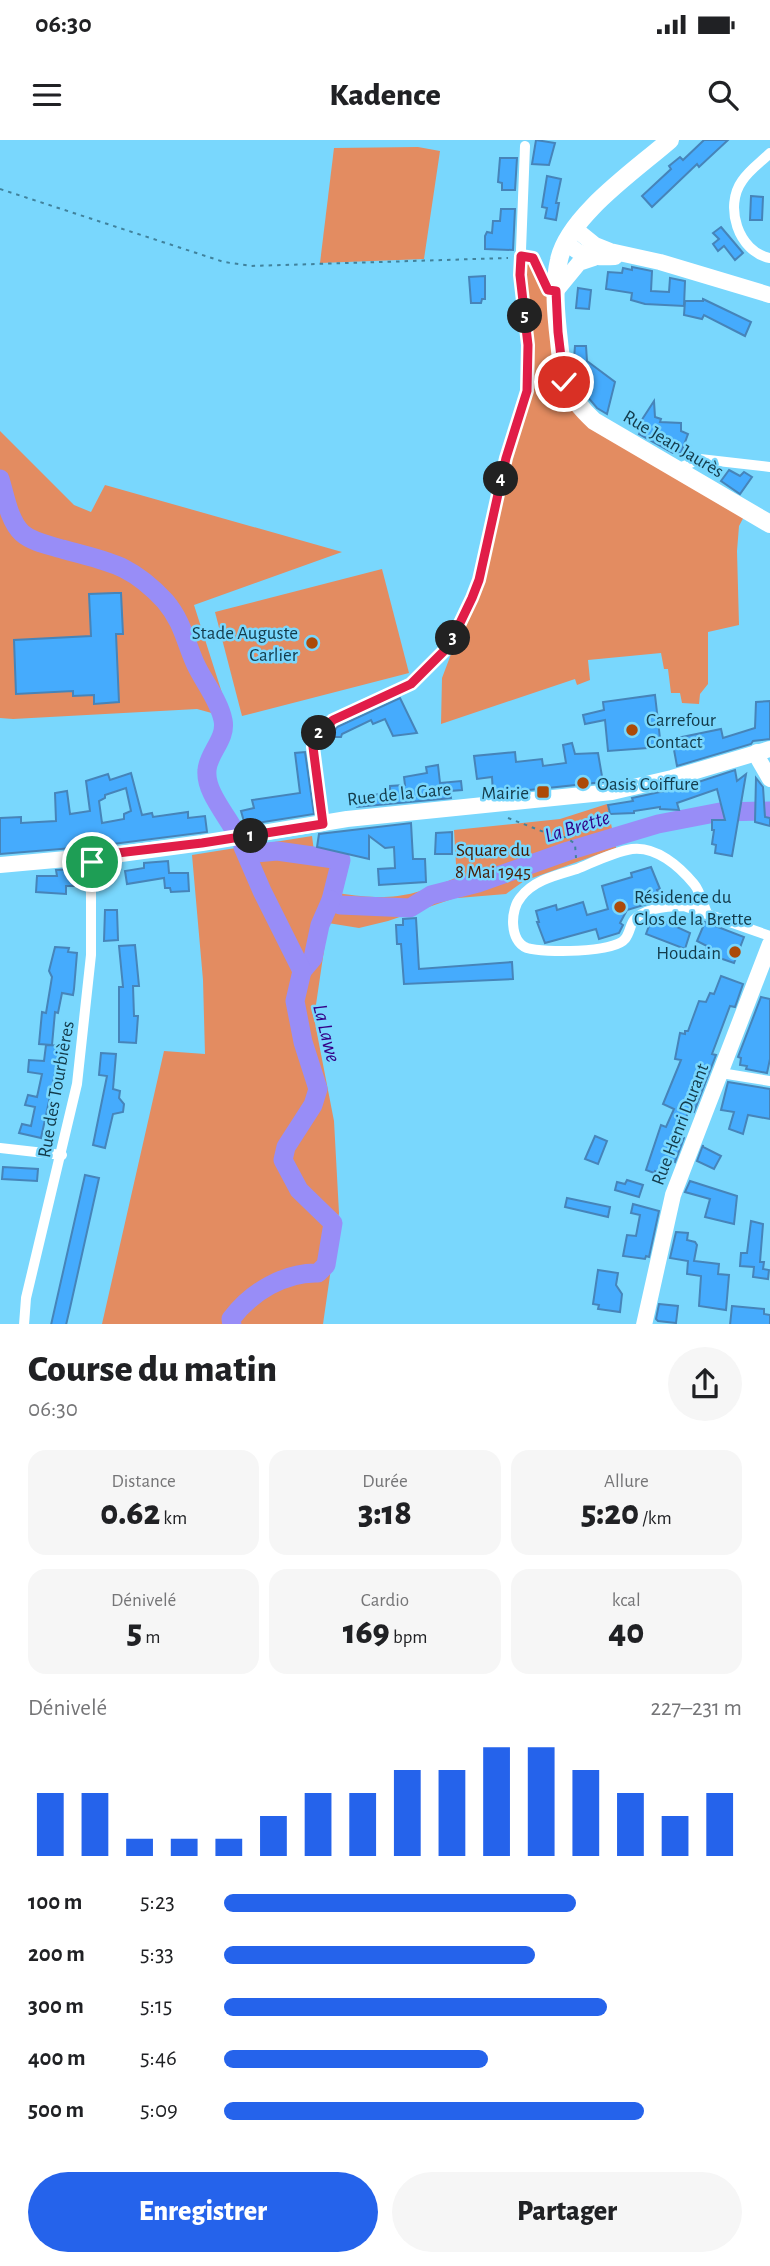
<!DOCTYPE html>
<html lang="fr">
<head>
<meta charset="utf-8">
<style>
  :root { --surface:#fff; --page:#f6f6f6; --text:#202124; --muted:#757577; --accent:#2563eb }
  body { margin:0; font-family:"Alegreya Sans",sans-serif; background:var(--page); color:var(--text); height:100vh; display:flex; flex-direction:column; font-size:26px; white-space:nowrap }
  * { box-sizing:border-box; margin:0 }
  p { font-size:23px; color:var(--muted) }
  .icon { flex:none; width:38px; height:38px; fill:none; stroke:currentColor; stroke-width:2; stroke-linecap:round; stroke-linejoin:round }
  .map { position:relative; height:1184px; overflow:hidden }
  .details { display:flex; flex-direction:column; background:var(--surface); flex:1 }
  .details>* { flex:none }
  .pin { position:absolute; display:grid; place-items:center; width:60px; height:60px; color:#fff; margin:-30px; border:4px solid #fff; border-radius:50%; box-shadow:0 2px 7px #0007 }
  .km { position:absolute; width:35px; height:35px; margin:-18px; border-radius:50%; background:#222; color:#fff; font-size:19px; line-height:35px; text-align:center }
  .round { display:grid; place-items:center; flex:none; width:74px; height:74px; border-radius:37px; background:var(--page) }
  .overview { display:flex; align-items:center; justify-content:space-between; height:119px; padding:0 28px }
  h1 { font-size:38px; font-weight:800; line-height:52px }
  .metrics { display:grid; grid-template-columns:repeat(3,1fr); gap:10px; height:119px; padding:7px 28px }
  .metrics div { display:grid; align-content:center; border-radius:18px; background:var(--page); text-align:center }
  .metrics b { font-size:35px; font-weight:800 }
  .metrics small { font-size:19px; font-weight:400 }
  .metrics p { font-size:19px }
  .chart { height:196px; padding:14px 28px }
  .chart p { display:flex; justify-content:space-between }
  .chart svg { width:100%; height:126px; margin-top:7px; stroke:var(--accent); stroke-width:6 }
  .action { display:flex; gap:14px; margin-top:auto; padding:14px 28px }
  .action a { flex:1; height:80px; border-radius:42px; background:var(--accent); color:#fff; font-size:28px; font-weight:800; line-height:80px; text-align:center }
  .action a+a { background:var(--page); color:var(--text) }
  ul { padding:0 28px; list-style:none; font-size:23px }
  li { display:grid; grid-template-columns:112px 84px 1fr; align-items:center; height:52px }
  li i { height:18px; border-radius:9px; background:var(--accent) }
  .status { display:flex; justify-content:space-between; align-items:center; height:49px; padding:0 35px; background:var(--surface); direction:ltr }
  .status svg { height:19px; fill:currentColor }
  header { display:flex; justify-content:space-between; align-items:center; height:91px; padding:0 28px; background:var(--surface); font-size:32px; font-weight:800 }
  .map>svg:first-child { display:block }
  .green { fill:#e38c61 }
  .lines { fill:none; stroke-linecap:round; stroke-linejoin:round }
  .river { stroke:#988df7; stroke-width:19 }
  .building { fill:#45abfd; stroke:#4684b9; stroke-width:2; fill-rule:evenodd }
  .path { stroke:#41829c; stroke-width:2; stroke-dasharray:3.5 5; stroke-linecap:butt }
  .street { stroke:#fff; stroke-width:10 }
  .secondary { stroke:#fff; stroke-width:16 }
  .primary { stroke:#fff; stroke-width:18 }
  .route-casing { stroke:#fff; stroke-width:14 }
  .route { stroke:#e11d48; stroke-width:9 }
  .poi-dot { fill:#ac4a08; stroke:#79d7fd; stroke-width:2.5 }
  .labels { text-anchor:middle; stroke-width:5; stroke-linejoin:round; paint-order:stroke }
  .street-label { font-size:19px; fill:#133b4b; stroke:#79d7fd }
  .poi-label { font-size:19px; fill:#133b4b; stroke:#79d7fd; text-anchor:end }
  .park-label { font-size:19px; fill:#451b03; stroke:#79d7fd }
  .water-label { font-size:21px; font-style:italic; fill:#340086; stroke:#79d7fd }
</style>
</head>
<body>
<div class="status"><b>06:30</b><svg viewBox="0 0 49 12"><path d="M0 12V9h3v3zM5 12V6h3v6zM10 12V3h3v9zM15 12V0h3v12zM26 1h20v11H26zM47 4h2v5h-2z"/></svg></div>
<header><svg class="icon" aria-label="menu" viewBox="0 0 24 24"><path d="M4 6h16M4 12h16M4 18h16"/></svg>Kadence<svg class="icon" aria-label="search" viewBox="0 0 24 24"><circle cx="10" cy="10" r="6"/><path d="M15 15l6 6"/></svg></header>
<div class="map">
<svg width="770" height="1185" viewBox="0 0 770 1185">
  <rect width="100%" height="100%" fill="#79d7fd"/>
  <!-- green -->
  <g class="green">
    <path d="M418,7L440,11L424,119L320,123L334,8Z"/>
    <path d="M521,116L533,118L548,149L571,256L747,371L739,386L737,411L739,485L708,492V544L700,554L699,564L682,563L680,553H671L668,529H664L661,513L588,520L590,540L577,545L575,539L441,584L442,538L479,440L527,251Z"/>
    <path d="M0,291L74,365L91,372L105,345L342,412L194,465L230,578L197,569L13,579L0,578Z"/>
    <path d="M382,429L409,533L242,576L215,472Z"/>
    <path d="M607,664L616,708L524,741L506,754L458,758L454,690L560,679Z"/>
    <path d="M312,696L314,711L346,718L338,753C387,761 409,758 455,738L452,759L388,781L359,788L328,783L314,878L334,981L339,1073L323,1184H102L164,911L205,914L203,840L192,715Z"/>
  </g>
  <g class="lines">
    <!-- river -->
    <g class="river">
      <path d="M0,339C5,355 9,381 22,393C32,402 49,405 62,409C108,422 130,423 165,461C182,481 185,500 195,523C203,541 219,560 223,580C227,599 208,613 207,630C205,650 224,672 233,688"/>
      <path d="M247,714L277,711L341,720L331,760L340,765L410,768L431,755L478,743L568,711L658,684L720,672L770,671"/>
      <path d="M302,831L313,818L320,785L331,760"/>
      <path d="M232,1185L231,1179C251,1152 285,1132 318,1133L326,1125L333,1083L299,1050L283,1020L286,1007L313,965L318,949L303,902L295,861L302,831L262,751L243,707"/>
    </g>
  </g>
  <!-- building -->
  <g class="building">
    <path d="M536,0L555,3L549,25L532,24Z"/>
    <path d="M704,0H728L699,27L697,24L652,67L642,56L671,29L669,26L680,17L683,20Z"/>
    <path d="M500,18H517L515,50H502V43L498,42Z"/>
    <path d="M547,36L561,39L556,63H559L556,80L545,78L547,68L542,67Z"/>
    <path d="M751,56L763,57L762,80H750Z"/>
    <path d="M501,69H515L513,110L485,109V96L487,92L492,93L493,81H500Z"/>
    <path d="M721,87L743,113L735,120L724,106L718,111L713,104L719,99L713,93Z"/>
    <path d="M632,127L652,131L651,151L669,152L670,138L685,141L684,166L645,164L631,160L632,153L606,149L608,132L622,133L623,128L632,130Z"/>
    <path d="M485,136V159H482L481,163H471L469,137Z"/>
    <path d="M578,148L591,150L589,169L576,168Z"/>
    <path d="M703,159L751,182L745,196L704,175L702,179L684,175L685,161H703Z"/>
    <path d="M575,206H586L587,221L615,242L607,274L597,268L586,255V242L578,243L574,219Z"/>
    <path d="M654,261L655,277L661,279L660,282L681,283V291L688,294L681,313H673L639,294L645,283L641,281Z"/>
    <path d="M729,330L740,336L744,332L752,337L740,354L721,341Z"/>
    <path d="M115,453H121L123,494H116L119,562L94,564V555L73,556V551L16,554L14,500L91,496L89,454Z"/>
    <path d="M655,555L661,607L608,611L605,580L585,584L583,575L604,570L603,562Z"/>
    <path d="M400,558L417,593L393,596L385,579L373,584L371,580L342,594L341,597H331L337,587Z"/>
    <path d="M770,561V599L753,601L751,604L677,626L672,599L721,589L723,598L755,588L756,562Z"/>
    <path d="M572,603L575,614L598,613L603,642L493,654L492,637L477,639L474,616L515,612L516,622L542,619L543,626L566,623L563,605Z"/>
    <path d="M305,612L314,674L245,685L241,671L254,668L252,660L300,653L295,613Z"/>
    <path d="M438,625L440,643L461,641L462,650L450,651L451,658L357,667L356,657L390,653V646L405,645L404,637L427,633L426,627Z"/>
    <path d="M735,630L737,641L746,634L732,716L715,713L716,705L712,704L714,690H712V680H725L717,649L677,663L679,670L660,669V667L634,671V673L610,674L608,665L633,661L632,658L683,647Z"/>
    <path d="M131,633L142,675L152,673L153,677L188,672V678L205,676L207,692L97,706L0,714V678L21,677V683L56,681L55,653L67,651L70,674L90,671L86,641L108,634L110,640ZM126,648L131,671L124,674V679L102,683L99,661L105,658V655Z"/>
    <path d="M756,638L763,647L765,677L770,678V686L755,682Z"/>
    <path d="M411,683L413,719H425L426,742L379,745L378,729L395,728L394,707L385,708L369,696V719L317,707L319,694Z"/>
    <path d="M452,692V714H435L436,693Z"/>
    <path d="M168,721L169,733H188L189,751L171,752L170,748H165L164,738L127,744L125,731L144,728V723Z"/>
    <path d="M651,727L660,749L657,750L660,760L627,770L620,783L623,785L619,793L599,799L596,789L545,803L537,782H539L536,771L556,765L557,770L583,762L587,775L608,769L602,746L632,737L631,733Z"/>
    <path d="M80,729L81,746H66V754L36,752L37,736H57L56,730Z"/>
    <path d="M105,770H117L118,800L104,801Z"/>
    <path d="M655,777L690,793L685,809L646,794L652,778Z"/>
    <path d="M416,778L419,829L512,822L513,839L404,844L401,804H397L396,785H403V779Z"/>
    <path d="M705,782L744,797L734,823L705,813L707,806L697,801Z"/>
    <path d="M135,805L139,846H133L134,876H138L136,903L119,902V847H123L119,806Z"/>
    <path d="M55,807L69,808L68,812L77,813L74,849L73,855L62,853L58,873L55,872L52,905L39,904L42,872L46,873L52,837L49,831Z"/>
    <path d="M721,836L743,844L735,867L730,866L712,914L716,915L694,972L689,970L682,988L684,989L681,996L684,998L675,1022L667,1018L661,1033L655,1031L654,1033L646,1030L661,985L666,987L674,969L663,964L681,920L675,919L680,893L685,894V891H688L699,861L706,862L710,853L714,854Z"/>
    <path d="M761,857L770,859V919L767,933L746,929L747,926L740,925L741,918L738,917Z"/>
    <path d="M46,905L64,906L63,920H58L41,998L19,993L22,984L31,986L35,967L25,965L28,955L37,957L42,934L28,932L29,920L44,921Z"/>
    <path d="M101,913L116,914L113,949L120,951L119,958L124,964L123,972L113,974L105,1008L93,1005L107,936L99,935Z"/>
    <path d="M728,942L770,949V979L748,975L743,994L729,989L734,972L721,970Z"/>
    <path d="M595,996L607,1001L598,1024L585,1019Z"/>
    <path d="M703,1005V1007L721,1016L714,1029L697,1021Z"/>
    <path d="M3,1027L38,1029L37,1041L2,1039Z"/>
    <path d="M85,1035L99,1038L70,1168L66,1185H51Z"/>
    <path d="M627,1040L643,1045L639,1057L615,1050L617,1042L625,1044Z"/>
    <path d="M690,1041L737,1056L734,1084L705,1077L710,1059L685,1052Z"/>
    <path d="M567,1058L610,1067L608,1077L565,1067Z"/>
    <path d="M633,1064L659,1071L649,1117L646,1116L645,1119L623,1116L627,1095L636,1096L640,1075L631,1073Z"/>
    <path d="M751,1081L763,1084L760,1122H764L763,1129L769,1130L768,1139L753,1137L754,1127L740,1126L741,1113H747Z"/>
    <path d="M676,1092L688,1093L687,1100L695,1102L697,1105L694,1121L719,1124L718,1134L729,1135L726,1170L699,1166L701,1136L687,1134L688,1121L670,1118Z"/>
    <path d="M598,1130L618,1133L616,1145L622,1154L620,1172L598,1169L599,1165L593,1164Z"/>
    <path d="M659,1164L678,1166L676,1183L658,1181L656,1179Z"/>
    <path d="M732,1166L764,1169V1174L770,1175V1185H730Z"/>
  </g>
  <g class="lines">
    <!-- path -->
    <g class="path">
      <path d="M0,49L224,122L251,126L508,118"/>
      <path d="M508,678L544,692L553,698L566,697L575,704L576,718"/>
    </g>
    <!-- street -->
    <g class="street">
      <path d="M770,13C761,22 749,30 742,41C724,66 738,112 770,118"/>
      <path d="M521,116L533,118L548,150L556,151"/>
      <path d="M677,329L700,319L770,327"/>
      <path d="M323,684L312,607L316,596L333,580L411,544L449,506L479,440L506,318L527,251L528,205L520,136L525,6"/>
      <path d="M707,773C703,764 700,751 694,744C679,726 656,706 632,709C613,712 594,722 577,729C557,735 534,740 521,757C510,769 509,801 527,808C544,813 614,813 625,799C630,793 630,785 634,780C645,768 669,766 684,766L770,796"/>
      <path d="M721,933L770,941"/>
      <path d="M0,1008L62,1015"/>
      <path d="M24,1185L26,1158L77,944L91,815V716"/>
    </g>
    <!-- secondary -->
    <g class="secondary">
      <path d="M574,88L595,105L610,111L660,122L770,155"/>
      <path d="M566,101C580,118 595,118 615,117"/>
      <path d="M556,151L579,123L594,118"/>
      <path d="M757,612L759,620L770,639"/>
      <path d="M0,725L121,714L202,703L347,679L612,652L672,638L770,609"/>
      <path d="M644,1185L673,1055L770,804"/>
    </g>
    <!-- primary -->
    <path class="primary" d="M670,0C637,29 568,76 559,120C553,146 556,175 559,201C563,240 564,253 594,281L770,384"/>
  </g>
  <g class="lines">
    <!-- route casing -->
    <g class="route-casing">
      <path id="route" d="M92,722V716L202,703L323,684L313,607L316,597L333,580L411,544L449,506L472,458L479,440L506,318L527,251L528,205L520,135L521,116L533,118L548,150L556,151L558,192L564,242"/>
    </g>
    <!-- route -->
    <use href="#route" class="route"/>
  </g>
  <!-- markers -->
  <g class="poi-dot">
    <circle cx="312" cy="503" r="7"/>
    <circle cx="632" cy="590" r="7"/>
    <circle cx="583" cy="643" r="7"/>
    <rect x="536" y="645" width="14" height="14" rx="3.5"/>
    <circle cx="620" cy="767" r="7"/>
    <circle cx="735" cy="812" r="7"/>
  </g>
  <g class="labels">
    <!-- street labels -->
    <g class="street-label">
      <text transform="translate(674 303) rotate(31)" y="7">Rue Jean Jaurès</text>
      <text transform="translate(399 653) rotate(-6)" y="7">Rue de la Gare</text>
      <text transform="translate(55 949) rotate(-80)" y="7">Rue des Tourbières</text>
      <text transform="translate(679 984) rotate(-69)" y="7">Rue Henri Durant</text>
    </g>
    <!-- poi labels -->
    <g class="poi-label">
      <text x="298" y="499">Stade Auguste<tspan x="298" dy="22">Carlier</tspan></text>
      <text x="646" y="586" text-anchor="start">Carrefour<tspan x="646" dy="22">Contact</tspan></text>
      <text x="597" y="650" text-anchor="start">Oasis Coiffure</text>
      <text x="529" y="659">Mairie</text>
      <text x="634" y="763" text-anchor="start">Résidence du<tspan x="634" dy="22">Clos de la Brette</tspan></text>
      <text x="721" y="819">Houdain</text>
    </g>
    <!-- park labels -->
    <g class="park-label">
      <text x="493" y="716">Square du<tspan x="493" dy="22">8 Mai 1945</tspan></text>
    </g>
    <!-- water labels -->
    <g class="water-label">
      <text transform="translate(577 686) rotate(-17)" y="7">La Brette</text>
      <text transform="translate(327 893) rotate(76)" y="7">La Lawe</text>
    </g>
  </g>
</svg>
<div class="pin" style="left:92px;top:722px;background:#1e9e55"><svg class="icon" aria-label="arrive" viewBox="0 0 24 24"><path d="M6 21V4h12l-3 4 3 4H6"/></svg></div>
<div class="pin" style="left:564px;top:242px;background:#d93025"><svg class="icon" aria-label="check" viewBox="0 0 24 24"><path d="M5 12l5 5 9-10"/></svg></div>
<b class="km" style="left:251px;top:696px">1</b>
<b class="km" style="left:319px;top:593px">2</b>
<b class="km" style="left:453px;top:498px">3</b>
<b class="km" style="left:501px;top:339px">4</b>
<b class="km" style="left:525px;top:176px">5</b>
</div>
<section class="details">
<div class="overview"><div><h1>Course du matin</h1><p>06:30</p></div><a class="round"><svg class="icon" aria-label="share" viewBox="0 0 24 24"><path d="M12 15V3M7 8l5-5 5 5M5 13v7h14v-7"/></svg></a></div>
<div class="metrics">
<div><p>Distance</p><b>0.62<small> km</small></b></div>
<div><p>Durée</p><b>3:18</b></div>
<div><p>Allure</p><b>5:20<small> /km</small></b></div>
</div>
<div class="metrics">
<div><p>Dénivelé</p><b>5<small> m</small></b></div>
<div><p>Cardio</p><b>169<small> bpm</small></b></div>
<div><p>kcal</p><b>40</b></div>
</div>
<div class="chart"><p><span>Dénivelé</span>227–231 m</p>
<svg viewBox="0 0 160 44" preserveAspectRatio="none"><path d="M5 44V22M15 44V22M25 44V38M35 44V38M45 44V38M55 44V30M65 44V22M75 44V22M85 44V14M95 44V14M105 44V6M115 44V6M125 44V14M135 44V22M145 44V30M155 44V22"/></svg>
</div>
<ul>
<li><b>100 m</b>5:23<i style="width:68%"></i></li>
<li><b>200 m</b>5:33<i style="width:60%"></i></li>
<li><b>300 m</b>5:15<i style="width:74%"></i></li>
<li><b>400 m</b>5:46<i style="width:51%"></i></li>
<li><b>500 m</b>5:09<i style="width:81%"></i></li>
</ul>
<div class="action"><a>Enregistrer</a><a>Partager</a></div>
</section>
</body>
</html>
